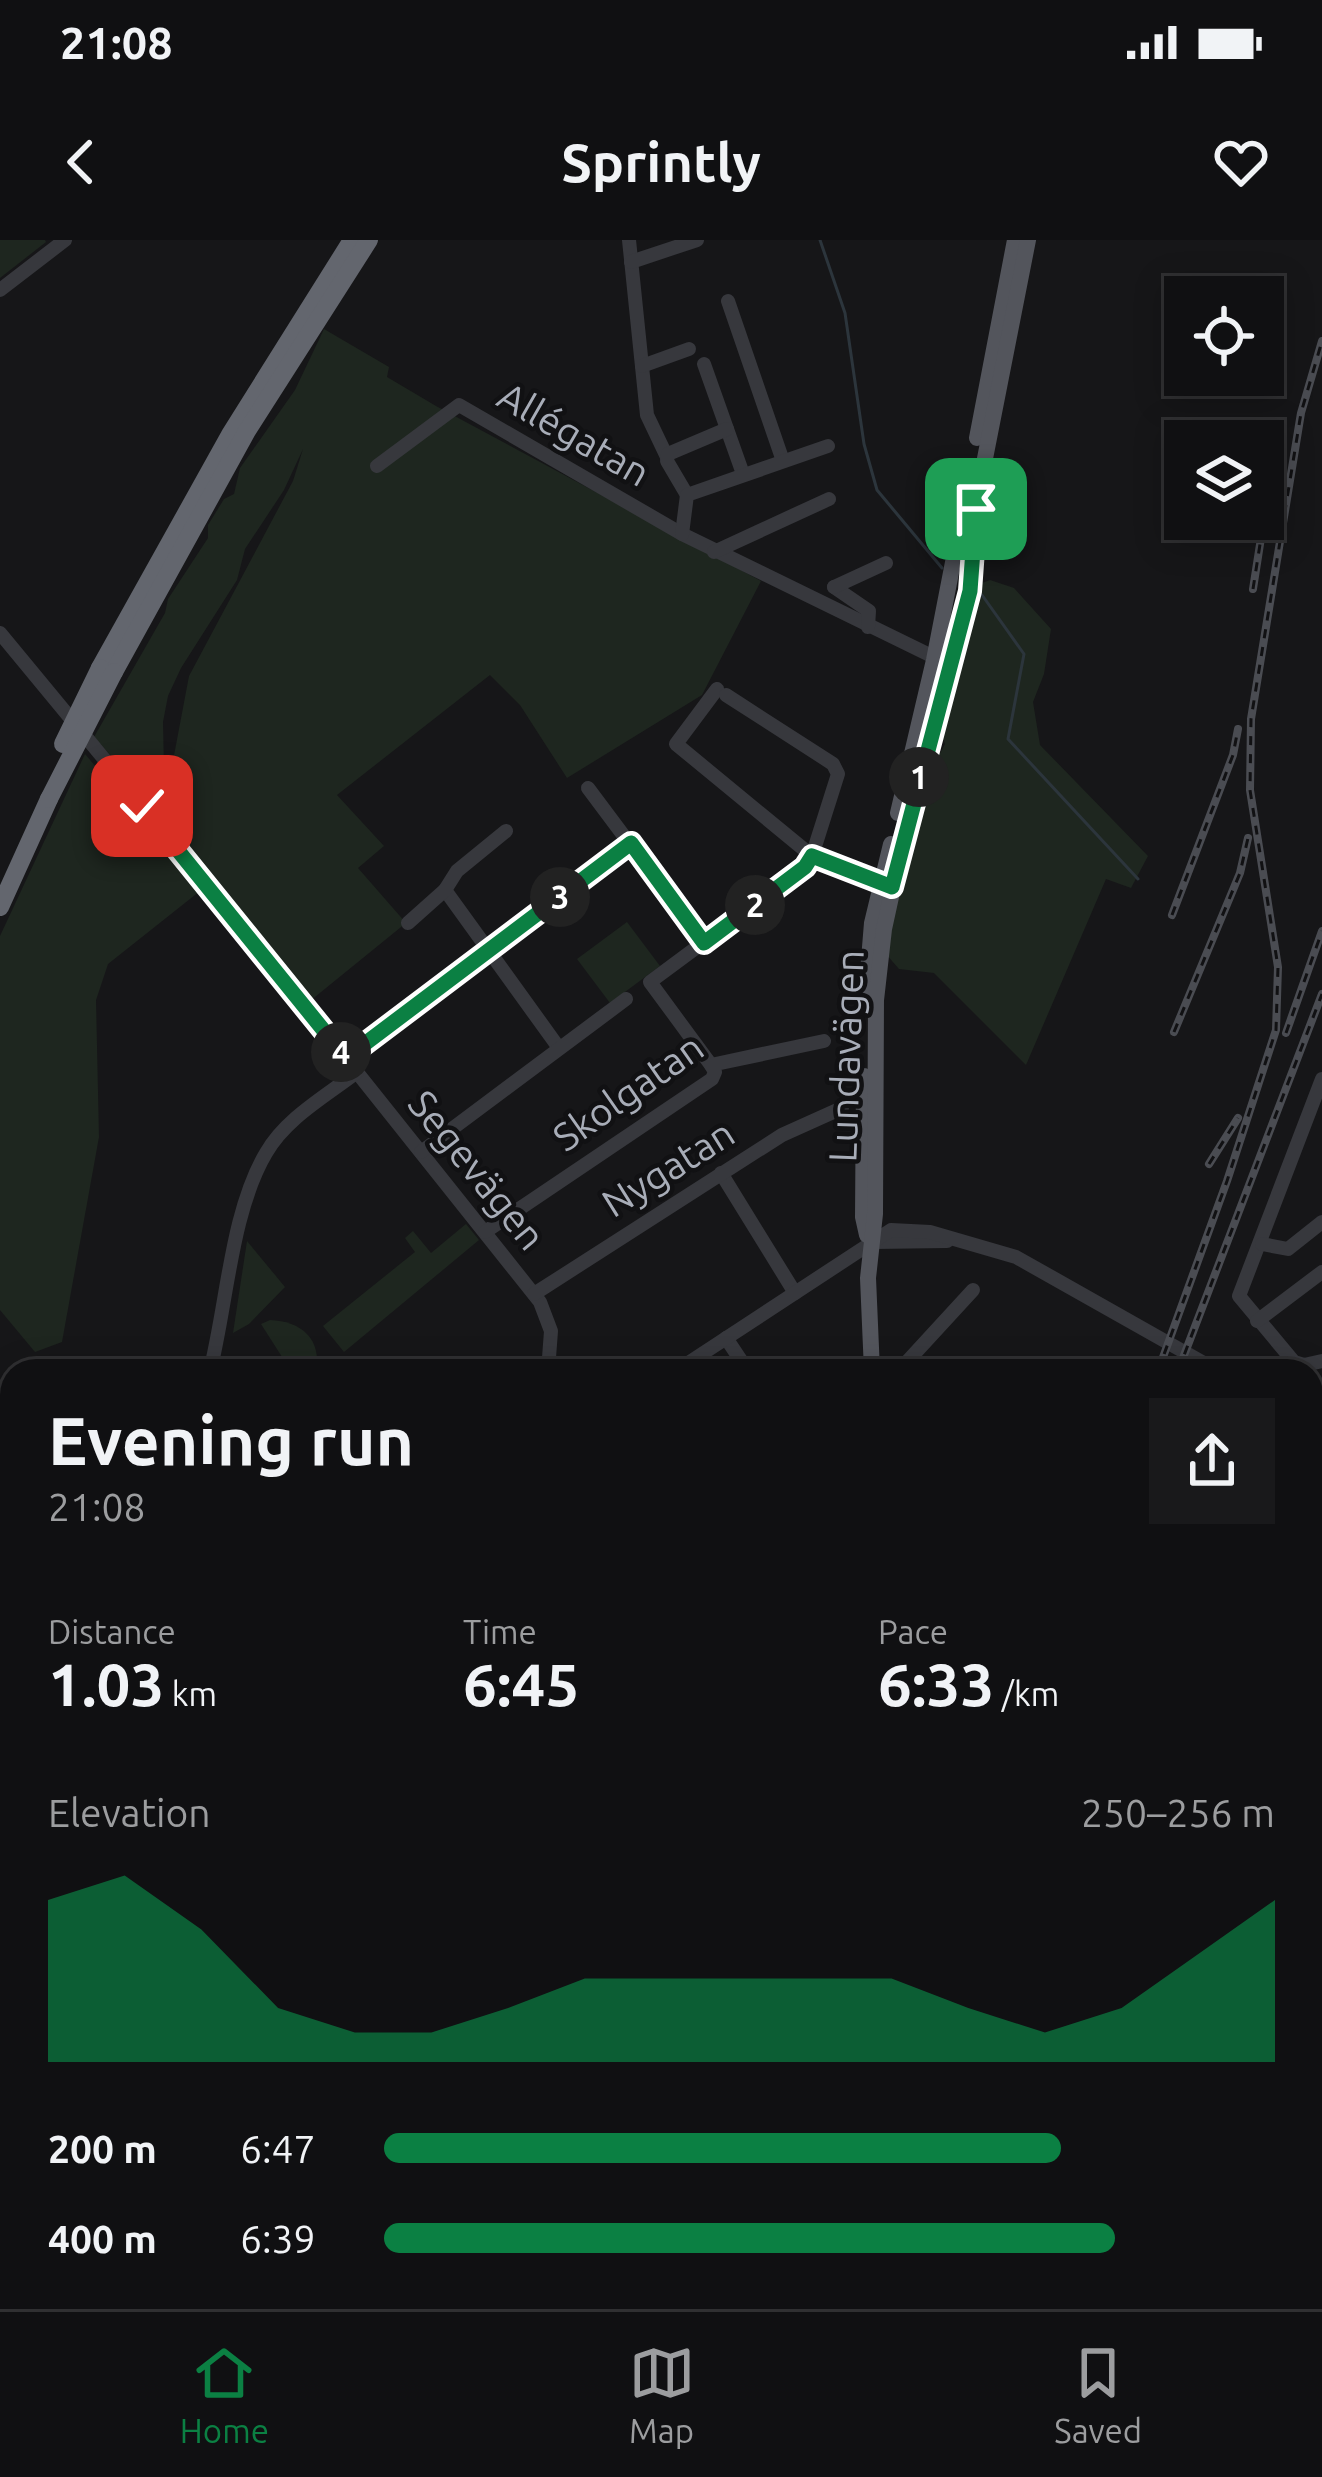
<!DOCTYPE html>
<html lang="en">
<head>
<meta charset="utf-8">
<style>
  :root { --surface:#101012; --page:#19191b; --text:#f1f3f6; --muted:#9c9d9f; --line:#303032; --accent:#0b8043 }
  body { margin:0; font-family:Ubuntu,sans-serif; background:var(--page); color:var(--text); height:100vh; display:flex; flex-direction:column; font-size:45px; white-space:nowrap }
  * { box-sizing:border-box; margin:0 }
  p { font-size:39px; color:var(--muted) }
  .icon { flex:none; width:66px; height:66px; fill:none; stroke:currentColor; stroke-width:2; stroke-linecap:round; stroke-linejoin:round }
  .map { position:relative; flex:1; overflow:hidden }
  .sheet { position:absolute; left:0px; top:1119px; width:1323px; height:951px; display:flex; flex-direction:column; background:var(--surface); border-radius:36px 36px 0 0; box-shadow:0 6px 30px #0003,0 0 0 3px var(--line) }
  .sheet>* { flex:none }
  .tools { position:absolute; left:1164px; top:36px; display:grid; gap:24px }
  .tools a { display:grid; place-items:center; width:120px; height:120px; border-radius:0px; background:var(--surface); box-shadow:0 6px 30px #0003,0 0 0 3px var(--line); font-size:60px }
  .pin { position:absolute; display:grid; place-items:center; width:102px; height:102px; color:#fff; margin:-51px; border-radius:24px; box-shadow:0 6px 18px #0006 }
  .km { position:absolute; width:60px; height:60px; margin:-30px; border-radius:50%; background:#222; color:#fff; font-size:33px; line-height:60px; text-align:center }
  .round { display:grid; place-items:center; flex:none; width:126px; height:126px; border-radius:0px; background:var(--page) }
  .headline { display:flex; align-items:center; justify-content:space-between; height:204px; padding:0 48px }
  h1 { font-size:66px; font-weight:700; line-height:90px }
  .figures { display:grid; grid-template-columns:repeat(3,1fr); gap:18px; height:204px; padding:12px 48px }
  .figures div { display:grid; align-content:center }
  .figures b { font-size:60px; font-weight:700 }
  .figures small { font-size:33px; font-weight:400 }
  .figures p { font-size:33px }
  .chart { height:336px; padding:24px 48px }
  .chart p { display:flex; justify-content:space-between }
  .chart svg { width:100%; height:216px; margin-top:12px; fill:var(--accent); opacity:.7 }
  ul { padding:0 48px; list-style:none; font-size:39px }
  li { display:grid; grid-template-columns:192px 144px 1fr; align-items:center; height:90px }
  li i { height:30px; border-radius:15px; background:var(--accent) }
  .status { display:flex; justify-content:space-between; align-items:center; height:84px; padding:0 60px; background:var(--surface); direction:ltr }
  .status svg { height:33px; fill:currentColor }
  header { display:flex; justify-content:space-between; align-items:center; height:156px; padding:0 48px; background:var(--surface); font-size:54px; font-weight:700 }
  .dock { display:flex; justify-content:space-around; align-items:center; height:168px; border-top:3px solid var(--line); background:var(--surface); font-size:33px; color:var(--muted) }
  .dock a { display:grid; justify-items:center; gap:6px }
  .dock .on { color:var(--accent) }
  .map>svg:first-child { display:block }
  .green { fill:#1e261f }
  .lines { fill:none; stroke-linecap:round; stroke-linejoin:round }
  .stream { stroke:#2c353c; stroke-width:3 }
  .minor { stroke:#37383d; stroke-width:14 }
  .major { stroke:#53555c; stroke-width:16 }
  .highway { stroke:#63666e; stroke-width:18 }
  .rail-casing { stroke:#4a4c52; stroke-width:8 }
  .rail { stroke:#111113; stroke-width:3; stroke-dasharray:9; stroke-linecap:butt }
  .highway-bridge { stroke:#63666e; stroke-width:18 }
  .route-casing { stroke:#fff; stroke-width:24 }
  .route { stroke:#0b8043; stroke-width:15 }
  .labels { text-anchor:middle; stroke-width:9; stroke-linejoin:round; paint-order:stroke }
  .street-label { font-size:39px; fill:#a8adb8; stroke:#111113 }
</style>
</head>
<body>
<div class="status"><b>21:08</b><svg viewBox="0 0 49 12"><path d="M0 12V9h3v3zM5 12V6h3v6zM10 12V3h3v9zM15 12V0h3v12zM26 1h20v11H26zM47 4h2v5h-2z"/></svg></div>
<header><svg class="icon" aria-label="back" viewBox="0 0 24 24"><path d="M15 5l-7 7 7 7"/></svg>Sprintly<svg class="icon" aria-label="heart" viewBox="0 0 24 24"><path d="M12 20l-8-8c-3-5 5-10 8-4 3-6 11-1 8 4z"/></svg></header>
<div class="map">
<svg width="1322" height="2069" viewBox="0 0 1322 2069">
  <rect width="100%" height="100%" fill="#161618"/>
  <!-- green -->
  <g class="green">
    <path d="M0,0H45L46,2L0,38Z"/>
    <path d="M324,89L389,127L387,137L436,166L761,341L702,455L567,538L520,465L490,435L337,555L384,606L358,628L406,683L310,761L175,597L186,587L172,526L189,436L293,241L303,209L284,250L245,309L237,340L181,428L168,456L163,482L164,528L150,545L141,549L94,497L165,373L168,359L208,298V285L224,259L234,254L240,228L295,150Z"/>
    <path d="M990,340L1014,348L1051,389L1044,434L1033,462L1040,505L1148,616L1131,648L1106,639L1026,825L934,733L899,729L886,714L908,593L921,573L936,521L945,504L941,494L977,345Z"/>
    <path d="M85,514L200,651L108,724L96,760L99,897L62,1102L35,1112L0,1070V696Z"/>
    <path d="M627,682L660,726L610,763L577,719Z"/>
    <path d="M466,984L479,1000L344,1112L323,1086L415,1012L405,998L413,991L431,1013Z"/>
    <path d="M247,1001L285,1047L249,1084L233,1093Z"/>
    <path d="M270,1080C301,1081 322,1099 316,1131H291L261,1084Z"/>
  </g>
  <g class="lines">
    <!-- stream -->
    <g class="stream">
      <path d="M820,0L845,73L864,204L877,250L942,328"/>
      <path d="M982,355L1024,414L1008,499L1138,639"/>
    </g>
    <!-- minor -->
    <g class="minor">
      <path d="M629,0L647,175L667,217"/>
      <path d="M631,22L697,0"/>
      <path d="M0,50L65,0"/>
      <path d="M728,61L783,221"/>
      <path d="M704,124L743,234"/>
      <path d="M642,126L689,109"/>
      <path d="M377,226L459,165L682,294L940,420"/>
      <path d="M687,255L667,221L668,214L727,189"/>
      <path d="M682,294L687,255L828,206"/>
      <path d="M714,312L829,259"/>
      <path d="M834,347L869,371L868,387"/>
      <path d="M834,347L886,323"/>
      <path d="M0,393L195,629L540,1062L551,1091L548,1131"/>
      <path d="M717,449L676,504L812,616L887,646"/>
      <path d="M588,548L704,703"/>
      <path d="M445,650L559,808"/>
      <path d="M408,683L445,650L457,631L506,591"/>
      <path d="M346,818L631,603"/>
      <path d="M711,825L650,742L805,627L812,616L838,534L833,524L726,455"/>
      <path d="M1322,839L1239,1056L1294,1122L1304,1125L1322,1121"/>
      <path d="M421,912L626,759"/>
      <path d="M721,933L795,1053"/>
      <path d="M485,992L712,839L715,832L711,825L824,801"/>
      <path d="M874,1002L947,1001"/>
      <path d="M1262,1004L1288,1009L1322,982"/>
      <path d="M534,1054L782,895L842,868"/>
      <path d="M1257,1081L1322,1032"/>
      <path d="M726,1098L748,1131"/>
      <path d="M872,1126L905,1124L973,1050"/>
      <path d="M210,1131C227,1064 231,972 266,913C286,878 326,856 357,832"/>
      <path d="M676,1131L891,990L930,992L1016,1017L1218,1131"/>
      <path d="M1311,1197L1322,1201"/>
      <path d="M0,1484L12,1471"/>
      <path d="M0,1570L12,1562"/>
      <path d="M0,1638L12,1647"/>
      <path d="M12,1668L5,1681L12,1697"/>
      <path d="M1311,1815L1322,1812"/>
      <path d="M0,1844L12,1867"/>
      <path d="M1311,2004L1317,2014"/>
      <path d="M110,2058L116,2069"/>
      <path d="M607,2058L634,2069"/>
      <path d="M1108,2058L1113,2069"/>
      <path d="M184,2069L191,2058"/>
      <path d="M339,2069L345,2058"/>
      <path d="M452,2069L460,2058"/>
      <path d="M523,2069L530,2058"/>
      <path d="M684,2069L689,2058"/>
      <path d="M1017,2069L1036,2058"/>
      <path d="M1291,2069L1308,2058"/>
    </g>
    <!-- major -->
    <g class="major">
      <path d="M977,198L1015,0"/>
      <path d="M898,573L934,420L970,235"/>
      <path d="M866,756L872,683L891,604"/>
      <path d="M864,836L863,977L867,995"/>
      <path d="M872,1131L868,1038L875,974L876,760L884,689L908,579L970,351L978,254L1028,0"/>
      <path d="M271,2069L278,2058"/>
    </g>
    <!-- highway -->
    <g class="highway">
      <path d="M100,428L231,193L352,0"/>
      <path d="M114,432L247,191L369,0"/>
      <path d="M0,667L49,559"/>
    </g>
    <!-- rail casing -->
    <g class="rail-casing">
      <g id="rail">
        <path d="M1265,281L1274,199"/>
        <path d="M1253,349L1266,266"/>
        <path d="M1172,675L1233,515L1238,489"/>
        <path d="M1174,792L1240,633L1248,598"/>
        <path d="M1286,793L1322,691"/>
        <path d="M1209,924L1238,878"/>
        <path d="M1158,1131L1227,941L1276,790L1278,727L1250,550L1251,479L1301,173L1322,101"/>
        <path d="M1178,1131L1322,754"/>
        <path d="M1246,2058L1249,2069"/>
        <path d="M808,2069L812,2058"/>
        <path d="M831,2069L835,2058"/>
        <path d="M851,2069L855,2058"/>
      </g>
    </g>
    <!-- rail -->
    <use href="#rail" class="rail"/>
    <!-- highway-bridge -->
    <g class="highway-bridge">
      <path d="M63,504L100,428"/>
      <path d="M49,559L114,432"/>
    </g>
  </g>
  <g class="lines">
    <!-- route casing -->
    <g class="route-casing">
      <path id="route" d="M142,566L346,818L631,603L704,703L805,627L812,616L892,647L970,351L976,269"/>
    </g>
    <!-- route -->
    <use href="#route" class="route"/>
  </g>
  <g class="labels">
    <!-- street labels -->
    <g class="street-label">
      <text transform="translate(574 194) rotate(30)" y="14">Allégatan</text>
      <text transform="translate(846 816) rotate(-88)" y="14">Lundavägen</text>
      <text transform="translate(628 852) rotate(-35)" y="14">Skolgatan</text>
      <text transform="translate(668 928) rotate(-32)" y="14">Nygatan</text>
      <text transform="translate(477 930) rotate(51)" y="14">Segevägen</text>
    </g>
  </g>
</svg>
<div class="tools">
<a><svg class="icon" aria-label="locate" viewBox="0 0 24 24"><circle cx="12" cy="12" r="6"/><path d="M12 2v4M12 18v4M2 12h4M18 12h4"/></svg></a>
<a><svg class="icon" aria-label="layers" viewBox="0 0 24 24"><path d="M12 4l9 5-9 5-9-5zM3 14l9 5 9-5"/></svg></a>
</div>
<div class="pin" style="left:976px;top:269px;background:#1e9e55"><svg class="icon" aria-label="arrive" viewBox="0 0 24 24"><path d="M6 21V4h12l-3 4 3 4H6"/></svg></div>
<div class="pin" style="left:142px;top:566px;background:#d93025"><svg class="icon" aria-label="check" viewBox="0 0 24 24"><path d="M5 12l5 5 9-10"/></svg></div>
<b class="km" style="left:919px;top:537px">1</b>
<b class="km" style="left:755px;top:665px">2</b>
<b class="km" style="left:560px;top:657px">3</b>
<b class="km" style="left:341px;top:812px">4</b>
<section class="sheet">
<div class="headline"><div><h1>Evening run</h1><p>21:08</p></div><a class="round"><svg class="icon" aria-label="share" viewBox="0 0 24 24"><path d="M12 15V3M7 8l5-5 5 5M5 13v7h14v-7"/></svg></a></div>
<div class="figures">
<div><p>Distance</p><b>1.03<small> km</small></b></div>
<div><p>Time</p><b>6:45</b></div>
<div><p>Pace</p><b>6:33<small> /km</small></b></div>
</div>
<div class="chart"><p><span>Elevation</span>250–256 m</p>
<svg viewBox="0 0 160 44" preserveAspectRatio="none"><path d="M0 44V11L10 6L20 17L30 33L40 38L50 38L60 33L70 27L80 27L90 27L100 27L110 27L120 33L130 38L140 33L150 22L160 11V44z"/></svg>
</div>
<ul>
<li><b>200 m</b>6:47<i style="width:76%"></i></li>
<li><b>400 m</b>6:39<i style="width:82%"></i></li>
</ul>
</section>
</div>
<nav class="dock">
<a class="on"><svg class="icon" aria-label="home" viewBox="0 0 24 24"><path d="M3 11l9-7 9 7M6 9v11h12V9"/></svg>Home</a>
<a><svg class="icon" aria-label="map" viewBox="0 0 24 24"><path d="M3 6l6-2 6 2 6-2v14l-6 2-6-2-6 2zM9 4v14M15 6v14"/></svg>Map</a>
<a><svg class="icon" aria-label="saved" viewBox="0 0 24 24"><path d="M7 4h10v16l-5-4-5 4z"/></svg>Saved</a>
</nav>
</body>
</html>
